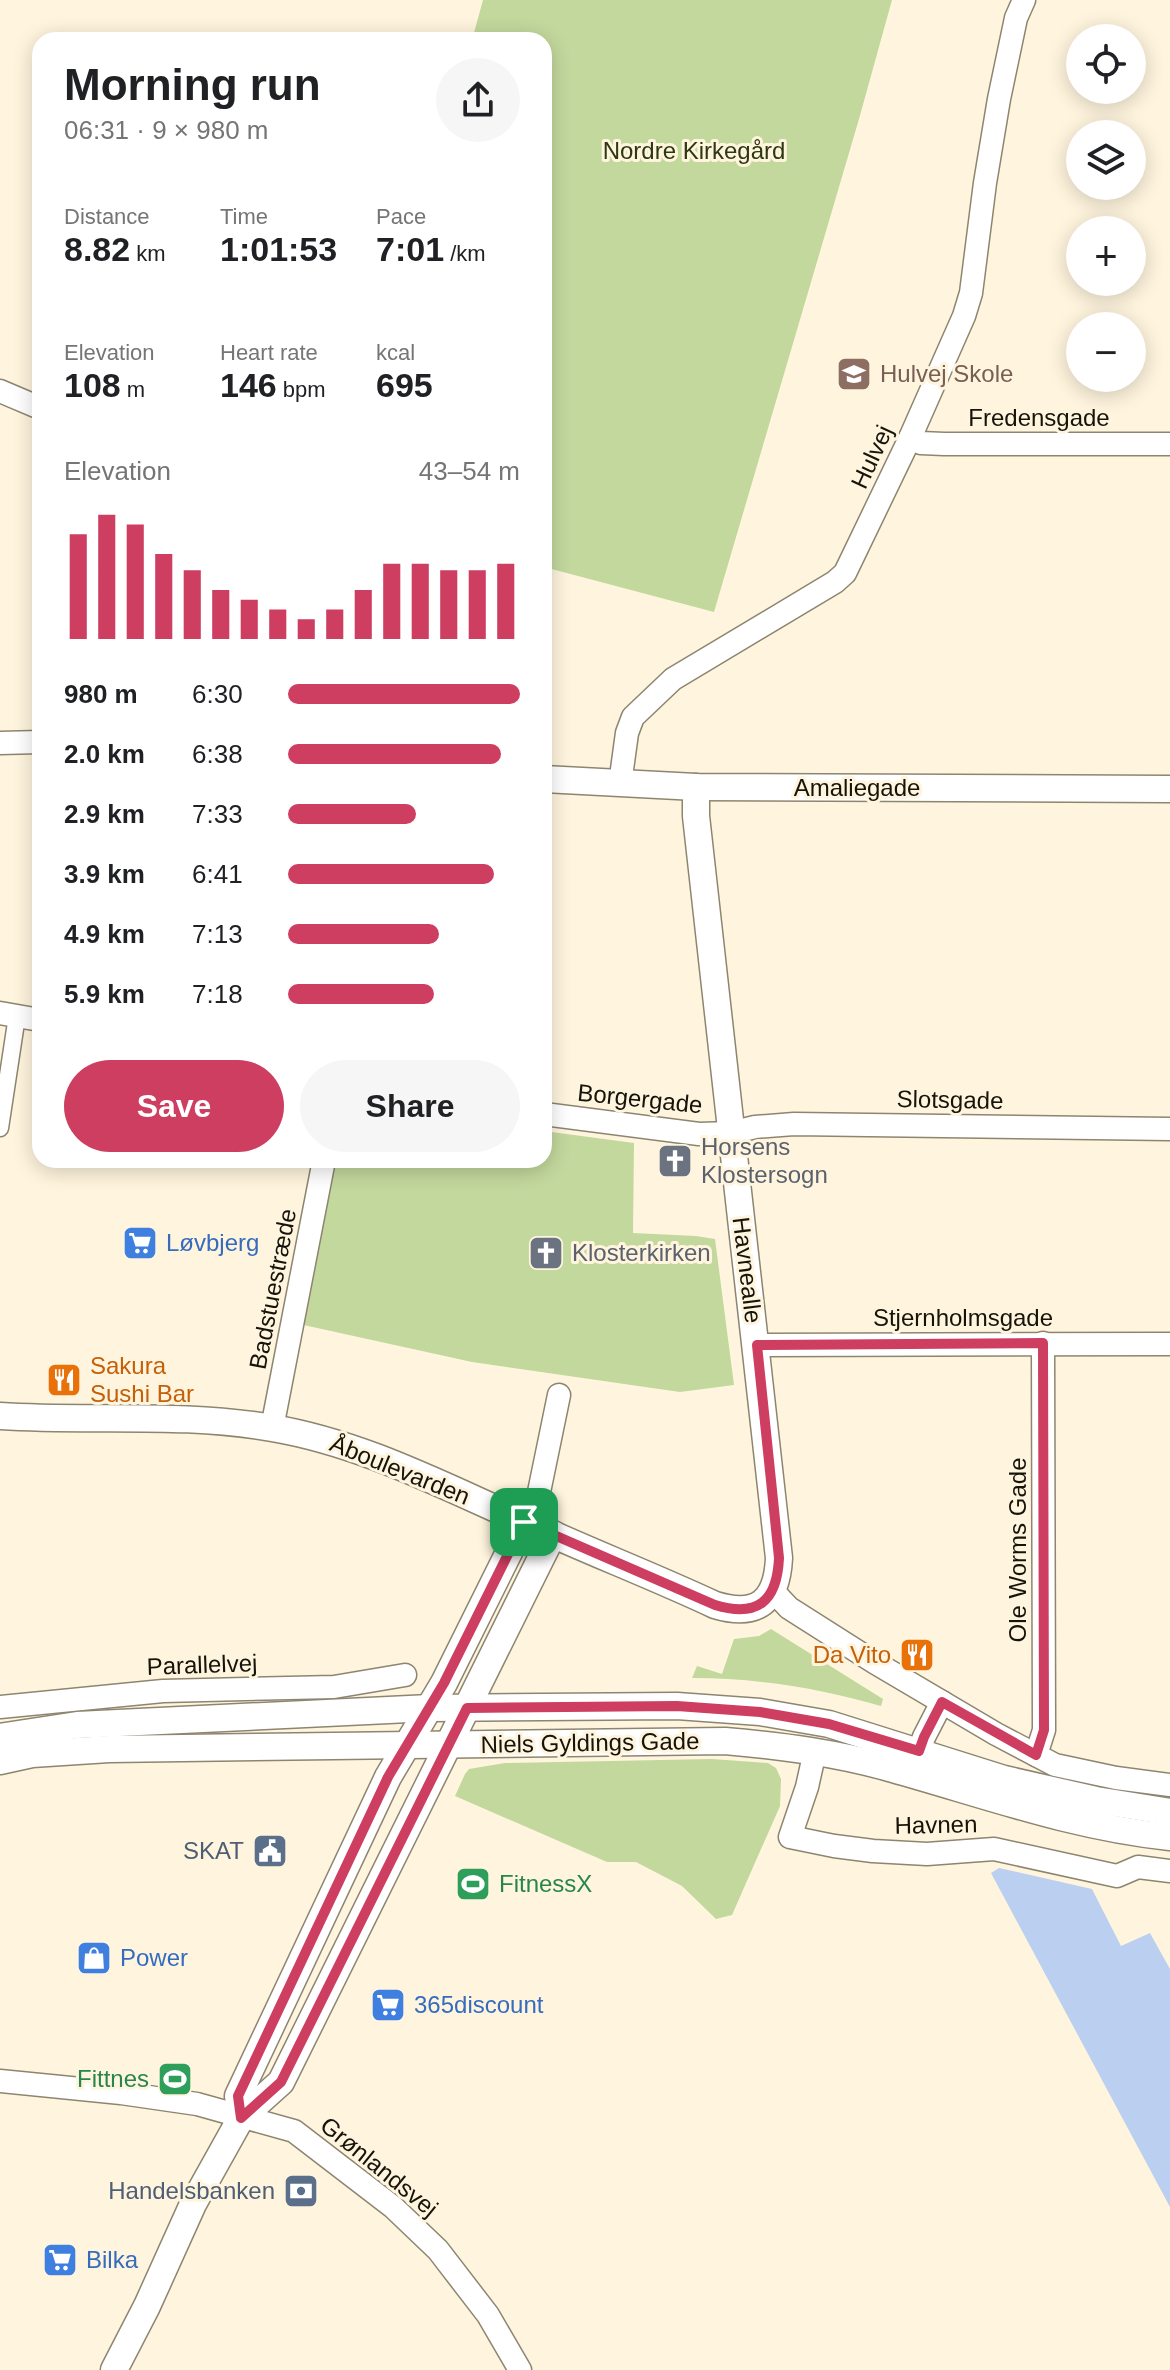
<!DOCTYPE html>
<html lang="en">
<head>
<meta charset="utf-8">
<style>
  :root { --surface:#fff; --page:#f6f6f6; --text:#202124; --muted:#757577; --accent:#cd3e61 }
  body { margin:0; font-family:Arial,sans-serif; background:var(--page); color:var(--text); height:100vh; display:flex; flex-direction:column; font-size:30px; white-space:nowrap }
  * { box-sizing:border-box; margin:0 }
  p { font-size:26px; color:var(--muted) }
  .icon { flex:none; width:44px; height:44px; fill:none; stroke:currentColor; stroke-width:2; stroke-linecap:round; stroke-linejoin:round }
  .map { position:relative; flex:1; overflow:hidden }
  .sheet { position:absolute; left:32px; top:32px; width:520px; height:1136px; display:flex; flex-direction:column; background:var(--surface); border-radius:24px; box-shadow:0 4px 20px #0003 }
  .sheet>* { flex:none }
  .fabs { position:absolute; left:1066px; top:24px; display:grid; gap:16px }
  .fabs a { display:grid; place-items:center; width:80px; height:80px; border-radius:50%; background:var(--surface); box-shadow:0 4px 20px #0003; font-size:40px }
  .pin { position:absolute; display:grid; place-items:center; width:68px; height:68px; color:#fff; margin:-34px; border-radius:16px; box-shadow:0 4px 12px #0006 }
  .round { display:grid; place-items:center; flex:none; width:84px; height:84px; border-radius:42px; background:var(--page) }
  .summary { display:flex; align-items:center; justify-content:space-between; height:136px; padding:0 32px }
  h1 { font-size:44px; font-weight:700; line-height:60px }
  .figures { display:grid; grid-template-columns:repeat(3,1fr); gap:12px; height:136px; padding:8px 32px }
  .figures div { display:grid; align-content:center }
  .figures b { font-size:34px; font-weight:700 }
  .figures small { font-size:22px; font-weight:400 }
  .figures p { font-size:22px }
  .chart { height:224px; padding:16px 32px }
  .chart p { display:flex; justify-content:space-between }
  .chart svg { width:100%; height:144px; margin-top:8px; stroke:var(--accent); stroke-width:6 }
  .primary-button { display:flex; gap:16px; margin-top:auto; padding:16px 32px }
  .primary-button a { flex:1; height:92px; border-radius:48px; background:var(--accent); color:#fff; font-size:32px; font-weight:700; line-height:92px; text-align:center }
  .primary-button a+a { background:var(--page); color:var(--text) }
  ul { padding:0 32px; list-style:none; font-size:26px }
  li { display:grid; grid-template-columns:128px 96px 1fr; align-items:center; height:60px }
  li i { height:20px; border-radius:10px; background:var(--accent) }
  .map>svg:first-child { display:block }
  .green { fill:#c3d89d }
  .water { fill:#bbd0f0 }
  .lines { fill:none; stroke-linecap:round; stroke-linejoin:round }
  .pedestrian-casing { stroke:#8d8570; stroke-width:19 }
  .minor-casing { stroke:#8d8570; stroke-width:25 }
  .tertiary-casing { stroke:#8d8570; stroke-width:29 }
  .pedestrian { stroke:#fff; stroke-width:16 }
  .minor { stroke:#fff; stroke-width:22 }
  .tertiary { stroke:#fff; stroke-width:26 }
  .route-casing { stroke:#fff; stroke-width:16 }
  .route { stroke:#cd3e61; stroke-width:10 }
  .labels { text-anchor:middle; stroke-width:6; stroke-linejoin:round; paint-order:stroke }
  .park-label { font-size:24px; fill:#2d3912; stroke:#fff5de }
  .education-label { font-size:24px; fill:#785e54; stroke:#fff5de; text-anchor:start }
  .street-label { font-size:24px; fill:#16130b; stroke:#fff5de }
  .worship-label { font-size:24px; fill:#5b616d; stroke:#fff5de; text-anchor:start }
  .shop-label { font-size:24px; fill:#366cbe; stroke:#fff5de; text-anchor:start }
  .food-label { font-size:24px; fill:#c56008; stroke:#fff5de; text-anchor:start }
  .service-label { font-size:24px; fill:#4e5e75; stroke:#fff5de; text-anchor:end }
  .leisure-label { font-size:24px; fill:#27864d; stroke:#fff5de; text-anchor:start }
</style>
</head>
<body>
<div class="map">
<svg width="1170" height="2370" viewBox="0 0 1170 2370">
  <rect width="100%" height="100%" fill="#fff5de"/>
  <!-- green -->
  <g class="green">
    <path d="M483,0H892L859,119L714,612L544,567V40H472Z"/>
    <path d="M544,1131L634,1143L633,1233L696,1236L715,1239L734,1385L680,1392L472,1362L299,1324L330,1160H544Z"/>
    <path d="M771,1629L883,1699L881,1706C820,1688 756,1678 692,1678L697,1666L722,1674L734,1639L759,1636Z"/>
    <path d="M712,1759L768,1763L776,1768L781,1779L780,1806L732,1915L716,1919L682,1886L636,1862H607L455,1796L465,1774L469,1769L505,1763Z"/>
  </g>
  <!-- water -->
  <path class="water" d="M999,1868L1092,1889L1121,1946L1150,1933L1170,1969V2207L991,1873Z"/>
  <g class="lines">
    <!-- pedestrian casing -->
    <g class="pedestrian-casing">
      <path id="pedestrian" d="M0,1128L17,1016"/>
    </g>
    <!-- minor casing -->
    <g class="minor-casing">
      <g id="minor">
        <path d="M0,391L40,408"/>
        <path d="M910,438L921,443L944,444H1170"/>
        <path d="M0,743L40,742"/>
        <path d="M620,784L627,733L633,717L673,679L835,582L845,573L910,438L964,316L971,293L985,183L999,99L1016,18L1024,0"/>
        <path d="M0,1013L40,1020"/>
        <path d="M544,1114L699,1134L731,1133L755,1127L794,1124L1170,1129"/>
        <path d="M757,1345L1170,1344"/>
        <path d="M272,1428L324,1160"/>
        <path d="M524,1522L539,1492L559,1395"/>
        <path d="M773,1591L789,1608L874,1662L996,1734L1055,1765L1116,1778L1170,1785"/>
        <path d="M0,1707L163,1691L334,1687L405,1675"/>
        <path d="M815,1751L807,1787L790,1837L834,1846L873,1851L927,1854L994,1849L1117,1876L1138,1867L1170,1871"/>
        <path d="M919,1751L924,1737L942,1702"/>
        <path d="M1036,1755L1044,1730L1043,1343"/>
        <path d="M0,2081L121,2093L197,2104L294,2131L393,2207L438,2250L488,2315L520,2370"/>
      </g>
    </g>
    <!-- tertiary casing -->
    <g class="tertiary-casing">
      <g id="tertiary">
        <path d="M544,779L696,787L1170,789"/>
        <path d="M0,1416C91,1422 181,1412 272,1428C361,1443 439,1484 521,1520C585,1550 651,1575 715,1605C758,1618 777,1601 779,1558L696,816V787"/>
        <path d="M0,1737L77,1725L430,1708L677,1706L760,1712L829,1724L1004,1779L1096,1800L1170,1812"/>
        <path d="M0,1761L32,1754L109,1749L725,1741C782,1746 838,1753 893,1769C986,1795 1073,1827 1170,1837"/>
        <path d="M241,2118L238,2096L388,1777L444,1683L524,1522"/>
        <path d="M114,2370L147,2306L193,2204L241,2118L281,2082L553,1534"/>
      </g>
    </g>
    <!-- pedestrian -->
    <use href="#pedestrian" class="pedestrian"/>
    <!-- minor -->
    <use href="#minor" class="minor"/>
    <!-- tertiary -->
    <use href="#tertiary" class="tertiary"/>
  </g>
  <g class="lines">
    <!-- route casing -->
    <g class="route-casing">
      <path id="route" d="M1043,1343L1044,1730L1036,1755L942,1702L924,1737L919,1751L829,1724L760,1712L677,1706L467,1708L281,2082L241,2118L238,2096L388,1777L444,1683L524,1522L715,1605C758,1618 777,1601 779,1558L757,1345Z"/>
    </g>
    <!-- route -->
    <use href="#route" class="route"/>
  </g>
  <!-- icons -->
  <defs>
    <g id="school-square" transform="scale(1.8)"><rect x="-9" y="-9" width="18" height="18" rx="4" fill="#8d6e63" stroke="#fff5de"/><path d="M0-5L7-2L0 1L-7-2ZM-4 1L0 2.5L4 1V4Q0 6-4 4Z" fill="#fff"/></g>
    <g id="church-square" transform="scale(1.8)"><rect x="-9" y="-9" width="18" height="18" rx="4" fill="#6b7280" stroke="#fff5de"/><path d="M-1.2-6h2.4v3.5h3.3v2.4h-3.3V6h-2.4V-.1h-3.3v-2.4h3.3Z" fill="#fff"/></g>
    <g id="supermarket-square" transform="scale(1.8)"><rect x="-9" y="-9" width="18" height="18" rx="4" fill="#3f7fe0" stroke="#fff5de"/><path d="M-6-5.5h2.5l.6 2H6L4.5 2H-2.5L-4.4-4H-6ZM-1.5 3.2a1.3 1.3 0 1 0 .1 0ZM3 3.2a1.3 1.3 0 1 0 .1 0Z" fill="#fff"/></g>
    <g id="restaurant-square" transform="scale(1.8)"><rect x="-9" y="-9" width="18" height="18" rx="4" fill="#e8710a" stroke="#fff5de"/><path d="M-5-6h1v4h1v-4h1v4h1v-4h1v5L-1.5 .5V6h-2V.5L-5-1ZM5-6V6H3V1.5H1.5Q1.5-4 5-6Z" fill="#fff"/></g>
    <g id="civic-square" transform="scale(1.8)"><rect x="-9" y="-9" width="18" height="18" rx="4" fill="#5c6f8a" stroke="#fff5de"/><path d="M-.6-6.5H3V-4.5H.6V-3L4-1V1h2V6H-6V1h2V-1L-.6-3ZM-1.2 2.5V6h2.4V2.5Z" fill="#fff"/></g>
    <g id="stadium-square" transform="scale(1.8)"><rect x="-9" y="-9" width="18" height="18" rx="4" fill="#2e9e5b" stroke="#fff5de"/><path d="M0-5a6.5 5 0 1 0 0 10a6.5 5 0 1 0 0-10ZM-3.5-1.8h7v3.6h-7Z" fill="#fff"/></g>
    <g id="shop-square" transform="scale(1.8)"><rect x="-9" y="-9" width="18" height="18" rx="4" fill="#3f7fe0" stroke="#fff5de"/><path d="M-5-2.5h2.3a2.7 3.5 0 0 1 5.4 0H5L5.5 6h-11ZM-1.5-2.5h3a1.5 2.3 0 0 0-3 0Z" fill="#fff"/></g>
    <g id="bank-square" transform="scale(1.8)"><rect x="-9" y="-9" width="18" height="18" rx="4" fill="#5c6f8a" stroke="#fff5de"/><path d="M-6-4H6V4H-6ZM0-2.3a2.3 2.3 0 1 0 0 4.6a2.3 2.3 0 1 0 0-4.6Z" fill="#fff"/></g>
  </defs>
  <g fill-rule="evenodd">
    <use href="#school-square" x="854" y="374"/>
    <use href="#church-square" x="675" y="1161"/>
    <use href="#supermarket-square" x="140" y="1243"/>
    <use href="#church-square" x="546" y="1253"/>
    <use href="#restaurant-square" x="64" y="1380"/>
    <use href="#restaurant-square" x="917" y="1655"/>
    <use href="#civic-square" x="270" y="1851"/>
    <use href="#stadium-square" x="473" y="1884"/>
    <use href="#shop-square" x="94" y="1958"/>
    <use href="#supermarket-square" x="388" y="2005"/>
    <use href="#stadium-square" x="175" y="2079"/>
    <use href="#bank-square" x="301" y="2191"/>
    <use href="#supermarket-square" x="60" y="2260"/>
  </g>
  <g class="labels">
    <!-- park labels -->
    <g class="park-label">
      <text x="694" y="159">Nordre Kirkegård</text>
    </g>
    <!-- education labels -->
    <g class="education-label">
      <text x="880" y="382">Hulvej Skole</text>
    </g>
    <!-- street labels -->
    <g class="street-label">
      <text x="1039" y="426">Fredensgade</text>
      <text transform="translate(872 457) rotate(-65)" y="8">Hulvej</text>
      <text x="857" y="796">Amaliegade</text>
      <text transform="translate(640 1099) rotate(6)" y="8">Borgergade</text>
      <text transform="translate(950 1100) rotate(1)" y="8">Slotsgade</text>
      <text transform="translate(747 1270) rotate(83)" y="8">Havnealle</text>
      <text transform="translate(273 1289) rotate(-79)" y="8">Badstuestræde</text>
      <text x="963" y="1326">Stjernholmsgade</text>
      <text transform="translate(400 1470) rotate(22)" y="8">Åboulevarden</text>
      <text transform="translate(1018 1550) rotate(-90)" y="8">Ole Worms Gade</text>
      <text transform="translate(202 1665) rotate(-2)" y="8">Parallelvej</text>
      <text transform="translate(590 1743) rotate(-1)" y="8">Niels Gyldings Gade</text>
      <text transform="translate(936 1825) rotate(-1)" y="8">Havnen</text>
      <text transform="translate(379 2167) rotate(39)" y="8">Grønlandsvej</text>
    </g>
    <!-- worship labels -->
    <g class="worship-label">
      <text x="701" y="1155">Horsens<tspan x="701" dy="28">Klostersogn</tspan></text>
      <text x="572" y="1261">Klosterkirken</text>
    </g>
    <!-- shop labels -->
    <g class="shop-label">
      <text x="166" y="1251">Løvbjerg</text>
      <text x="120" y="1966">Power</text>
      <text x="414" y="2013">365discount</text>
      <text x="86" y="2268">Bilka</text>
    </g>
    <!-- food labels -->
    <g class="food-label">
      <text x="90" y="1374">Sakura<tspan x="90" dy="28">Sushi Bar</tspan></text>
      <text x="891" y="1663" text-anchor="end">Da Vito</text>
    </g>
    <!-- service labels -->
    <g class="service-label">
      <text x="244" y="1859">SKAT</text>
      <text x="275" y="2199">Handelsbanken</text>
    </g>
    <!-- leisure labels -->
    <g class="leisure-label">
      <text x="499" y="1892">FitnessX</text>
      <text x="149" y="2087" text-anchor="end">Fittnes</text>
    </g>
  </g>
</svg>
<div class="fabs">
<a><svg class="icon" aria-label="locate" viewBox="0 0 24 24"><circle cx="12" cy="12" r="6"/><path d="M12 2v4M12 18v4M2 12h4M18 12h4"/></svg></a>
<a><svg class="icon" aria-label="layers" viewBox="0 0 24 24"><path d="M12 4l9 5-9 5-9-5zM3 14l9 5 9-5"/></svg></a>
<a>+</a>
<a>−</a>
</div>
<div class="pin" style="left:524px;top:1522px;background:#1e9e55"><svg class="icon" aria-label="arrive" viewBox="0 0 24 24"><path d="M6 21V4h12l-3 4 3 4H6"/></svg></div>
<section class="sheet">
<div class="summary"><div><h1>Morning run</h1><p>06:31 · 9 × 980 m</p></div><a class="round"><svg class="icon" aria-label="share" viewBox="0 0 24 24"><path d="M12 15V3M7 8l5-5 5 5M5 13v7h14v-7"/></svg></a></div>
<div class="figures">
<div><p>Distance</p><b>8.82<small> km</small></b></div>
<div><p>Time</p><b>1:01:53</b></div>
<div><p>Pace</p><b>7:01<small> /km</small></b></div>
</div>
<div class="figures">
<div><p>Elevation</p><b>108<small> m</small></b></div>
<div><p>Heart rate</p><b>146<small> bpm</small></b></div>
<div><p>kcal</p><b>695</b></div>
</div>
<div class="chart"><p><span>Elevation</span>43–54 m</p>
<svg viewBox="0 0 160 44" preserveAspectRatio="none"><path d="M5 44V12M15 44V6M25 44V9M35 44V18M45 44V23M55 44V29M65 44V32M75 44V35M85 44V38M95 44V35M105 44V29M115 44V21M125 44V21M135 44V23M145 44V23M155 44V21"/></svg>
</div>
<ul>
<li><b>980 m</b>6:30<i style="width:100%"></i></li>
<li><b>2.0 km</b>6:38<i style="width:92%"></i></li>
<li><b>2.9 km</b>7:33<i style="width:55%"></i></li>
<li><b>3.9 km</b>6:41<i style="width:89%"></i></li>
<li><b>4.9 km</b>7:13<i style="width:65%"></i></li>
<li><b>5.9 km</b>7:18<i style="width:63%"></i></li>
</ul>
<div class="primary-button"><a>Save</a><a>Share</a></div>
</section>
</div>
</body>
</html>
